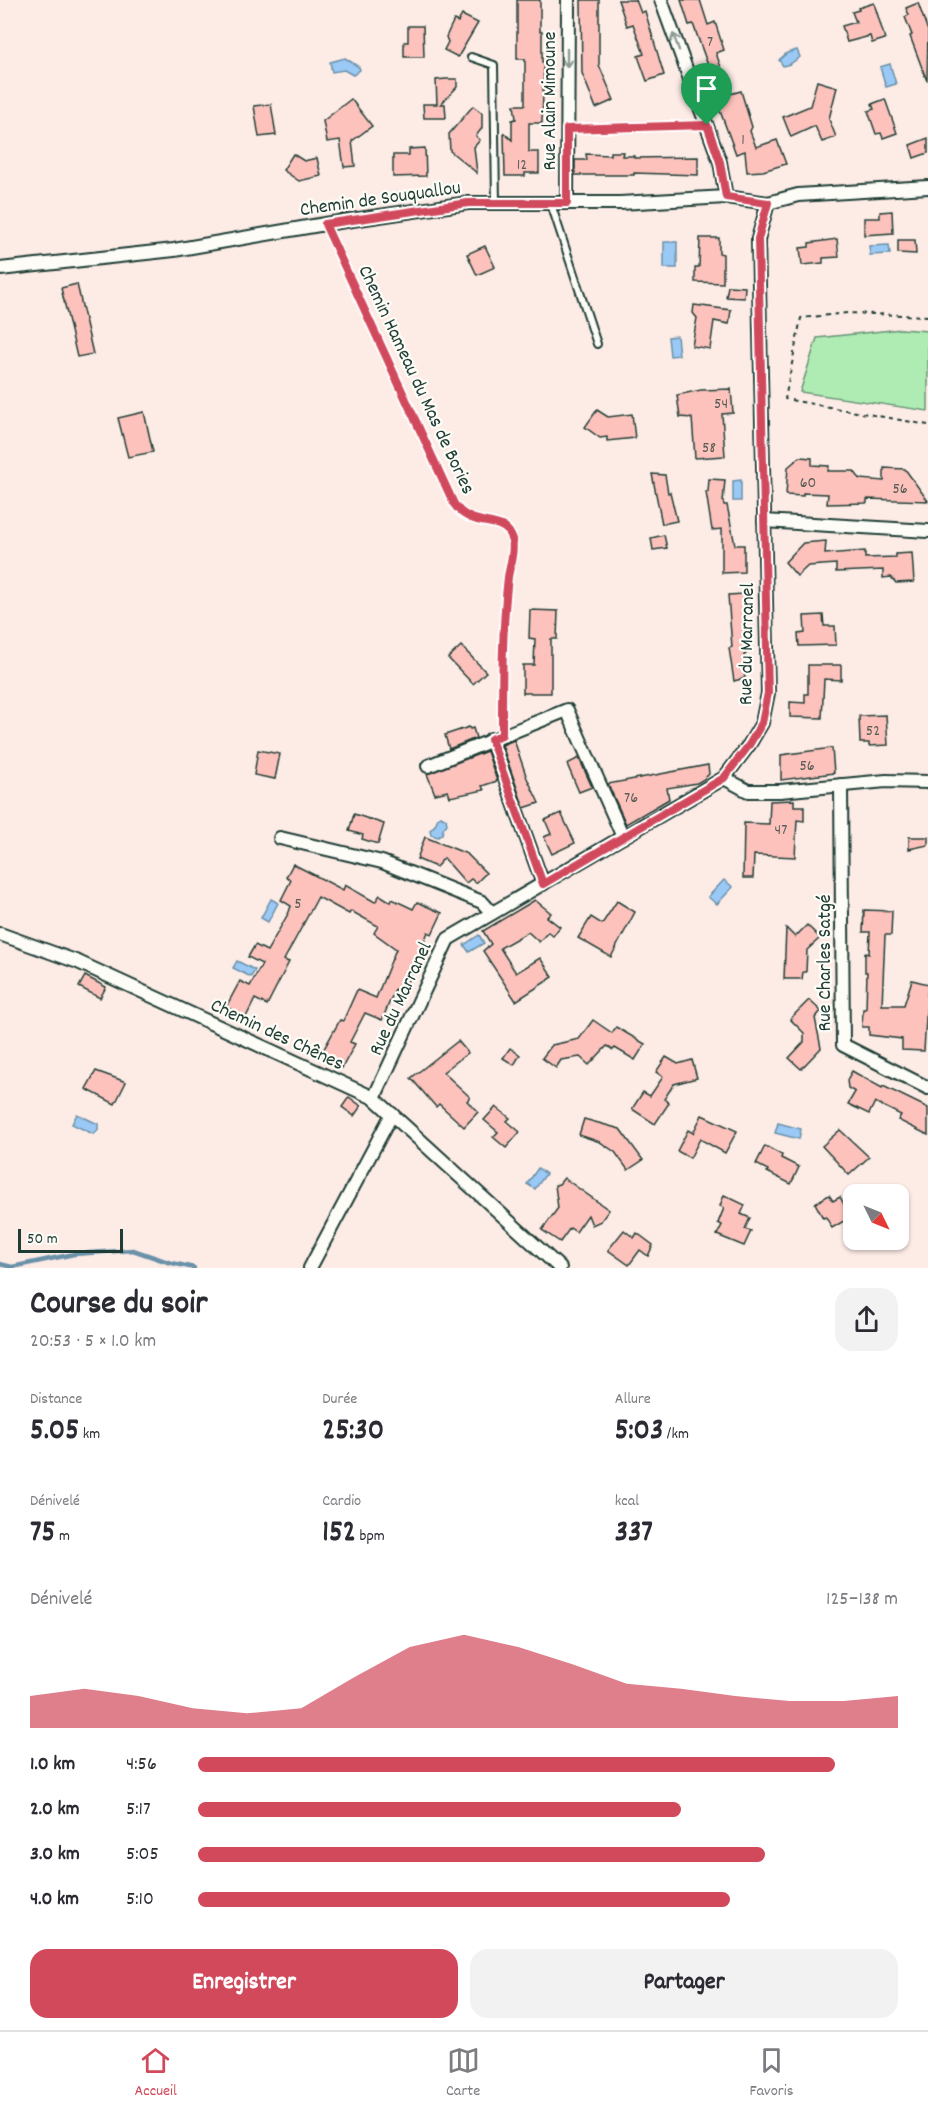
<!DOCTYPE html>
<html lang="fr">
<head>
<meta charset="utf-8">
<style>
  :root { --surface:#fff; --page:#f2f2f3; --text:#2b2b33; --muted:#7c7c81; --line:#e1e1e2; --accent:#d1495b }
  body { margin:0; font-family:Dekko,sans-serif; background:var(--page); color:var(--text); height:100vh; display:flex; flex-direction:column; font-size:22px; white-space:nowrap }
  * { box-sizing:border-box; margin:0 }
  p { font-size:20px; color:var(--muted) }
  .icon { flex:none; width:33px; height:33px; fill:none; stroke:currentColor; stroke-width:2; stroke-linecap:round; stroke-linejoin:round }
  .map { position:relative; height:1268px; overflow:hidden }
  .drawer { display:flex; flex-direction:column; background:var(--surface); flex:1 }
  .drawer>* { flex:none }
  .needle { width:39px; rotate:133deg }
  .fabs { position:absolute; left:843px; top:1184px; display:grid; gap:12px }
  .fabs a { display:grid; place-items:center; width:66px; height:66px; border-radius:12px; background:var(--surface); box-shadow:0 2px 4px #0004; font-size:30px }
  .scale { position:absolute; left:18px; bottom:15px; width:105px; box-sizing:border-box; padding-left:6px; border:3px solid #1f3d34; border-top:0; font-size:16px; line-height:21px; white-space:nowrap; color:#1f3d34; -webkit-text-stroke:4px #fdfcf7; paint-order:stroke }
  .pin { position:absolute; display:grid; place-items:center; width:51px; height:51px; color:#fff; margin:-62px -26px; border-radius:50% 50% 50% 0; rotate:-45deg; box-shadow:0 0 6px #0007 }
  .pin .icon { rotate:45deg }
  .round { display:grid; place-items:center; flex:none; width:63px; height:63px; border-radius:18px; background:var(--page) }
  .overview { display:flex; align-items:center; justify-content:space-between; height:102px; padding:0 30px }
  h1 { font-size:33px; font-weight:800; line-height:45px }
  .metrics { display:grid; grid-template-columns:repeat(3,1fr); gap:9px; height:102px; padding:6px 30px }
  .metrics div { display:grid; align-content:center }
  .metrics b { font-size:30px; font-weight:800 }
  .metrics small { font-size:16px; font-weight:400 }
  .metrics p { font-size:16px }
  .chart { height:168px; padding:12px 30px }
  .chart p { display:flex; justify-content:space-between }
  .chart svg { width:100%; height:108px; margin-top:6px; fill:var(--accent); opacity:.7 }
  .primary-button { display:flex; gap:12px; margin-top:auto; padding:12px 30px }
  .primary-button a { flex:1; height:69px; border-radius:18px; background:var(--accent); color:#fff; font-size:24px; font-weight:800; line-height:69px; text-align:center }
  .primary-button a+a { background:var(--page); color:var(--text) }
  ul { padding:0 30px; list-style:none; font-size:20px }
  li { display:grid; grid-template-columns:96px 72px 1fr; align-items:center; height:45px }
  li i { height:15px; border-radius:8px; background:var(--accent) }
  .tabs { display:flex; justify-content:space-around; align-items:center; height:84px; border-top:2px solid var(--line); background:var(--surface); font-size:16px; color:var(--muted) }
  .tabs a { display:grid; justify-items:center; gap:3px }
  .tabs .selected { color:var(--accent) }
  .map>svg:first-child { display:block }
  .green { fill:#afecb3; stroke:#679474; stroke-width:1.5 }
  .water { fill:#9bc9f6; stroke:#6991a8; stroke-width:1.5 }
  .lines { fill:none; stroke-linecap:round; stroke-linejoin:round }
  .stream { stroke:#6991a8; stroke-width:4.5 }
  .building { fill:#fec2bd; stroke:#1f3d34; stroke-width:1.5 }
  .service-casing { stroke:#1f3d34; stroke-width:10 }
  .minor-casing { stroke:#1f3d34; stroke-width:16 }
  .path { stroke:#1f3d34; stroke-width:2; stroke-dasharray:4.5 4.5; stroke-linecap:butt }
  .service { stroke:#fdfcf7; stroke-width:6 }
  .minor { stroke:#fdfcf7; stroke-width:12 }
  .oneway { stroke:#8e9c96 }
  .route-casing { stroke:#fff; stroke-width:12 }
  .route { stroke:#d1495b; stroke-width:8 }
  .labels { text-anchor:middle; stroke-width:4.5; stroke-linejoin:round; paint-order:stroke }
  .number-label { font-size:16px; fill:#575e56 }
  .street-label { font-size:20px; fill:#1f3d34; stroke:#fdfcf7 }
</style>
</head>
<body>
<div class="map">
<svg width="928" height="1268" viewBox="0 0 928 1268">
  <rect width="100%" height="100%" fill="#fdebe6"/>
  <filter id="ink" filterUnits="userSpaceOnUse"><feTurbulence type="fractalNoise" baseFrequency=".0167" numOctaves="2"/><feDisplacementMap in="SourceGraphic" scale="12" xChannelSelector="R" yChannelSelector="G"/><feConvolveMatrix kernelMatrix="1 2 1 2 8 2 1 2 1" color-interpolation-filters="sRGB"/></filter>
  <g filter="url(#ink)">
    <!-- green -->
    <path class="green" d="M901,329L928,331V411L800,392L817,338Z"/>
    <!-- water -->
    <g class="water">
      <path d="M797,50L800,57L790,64L783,66L779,60L787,53Z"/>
      <path d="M345,58L359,67L360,70L353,75L344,70L332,72L330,62Z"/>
      <path d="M890,64L896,84L886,87L880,67Z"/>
      <rect x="664" y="242" width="13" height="26"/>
      <path d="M889,245L890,254L870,255L869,246Z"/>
      <path d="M677,336L679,355L670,356L668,337Z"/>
      <path d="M741,480V501H733V481Z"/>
      <path d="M441,816L446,819L447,824L443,829L442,834L438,837L431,835L430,830L435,825L438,818Z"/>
      <path d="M724,880L733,887L717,904L708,897Z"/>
      <path d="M271,899L278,903L268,922L261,918Z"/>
      <path d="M479,935L484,943L469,952L464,945Z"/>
      <path d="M237,961L255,970L251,977L233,968Z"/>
      <path d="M77,1114L98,1124V1130L93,1134L72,1124Z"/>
      <path d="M778,1123L801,1129L799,1139L775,1133Z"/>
      <path d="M538,1168L546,1174L535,1189L527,1184Z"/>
    </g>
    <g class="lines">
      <!-- stream -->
      <path class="stream" d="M0,1264L12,1267L74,1254L133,1250L168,1262L194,1268"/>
    </g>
    <!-- building -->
    <g class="building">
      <path d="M517,0H540V31H542V62H544L542,123H529V152H539V173H525V176H505L504,133L512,140V120L516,119L514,105H525V59H517Z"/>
      <path d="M581,0H599V65L614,100L596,108L582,73Z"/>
      <path d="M618,0H636L641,13L645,11L664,75L647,81L638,56L644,54L633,24L627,26Z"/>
      <path d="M681,0H700L708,25L715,22L724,50L716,53L730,94L741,91L752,127L750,131L756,147L777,140L786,164L763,171L747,172L745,151L736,154L706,73L710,71L693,24L689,25Z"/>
      <path d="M874,3L885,39L872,43L870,36L847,42L842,26L856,22L852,12L859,10L858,8Z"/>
      <path d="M918,3L928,31L927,81L910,36L912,35L905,17L909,15L906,8Z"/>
      <path d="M462,15L478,23L458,57L444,50L448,42L446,37L451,26L454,20L458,22Z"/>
      <path d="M408,26H423L424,57H404V42H408Z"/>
      <path d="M446,79H457V87L441,104H445L446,118H424L423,104H437L436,80Z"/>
      <path d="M817,81L837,87L829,119L836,137L822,142L815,126L791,137L783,117L810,106Z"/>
      <path d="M351,99L372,126L352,141L355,166L344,167L340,140L327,142L323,121Z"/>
      <path d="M885,99L897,133L883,138L881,133L876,134L868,111L874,109L872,104Z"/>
      <path d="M271,104L276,135L259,137L254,106Z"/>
      <path d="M473,106L482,113V128L476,136L480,140L474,147L477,173L450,151L449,134Z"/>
      <path d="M928,138V153L914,158L910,145Z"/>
      <path d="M425,148L426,176L393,177V155H409V149Z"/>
      <path d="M610,152H623L622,156H634V158L698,157V175L634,173V175H575V160H587L586,154L610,155Z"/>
      <path d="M293,154L304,161L317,158L321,176L299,181L283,170Z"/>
      <path d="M892,211L893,233L864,235V218H880V212Z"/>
      <path d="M700,238H719V253L723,254V283L695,282V267H699Z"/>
      <path d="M837,239L839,257L823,258V263L802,265L800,248L809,247V243Z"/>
      <path d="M898,240H915L916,254L898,253Z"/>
      <path d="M485,246L495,267L477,275L467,254Z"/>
      <path d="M77,284L93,354L77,357L61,288Z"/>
      <path d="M728,286L745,287L744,298L726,297Z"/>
      <path d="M694,305L731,310L729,324L714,321L710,349L692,346L697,318L693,313Z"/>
      <path d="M731,389L733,413L722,414L725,456L695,458L692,418L680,417L677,395L701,390Z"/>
      <path d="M597,410L608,417L632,414L635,438L607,441V437L600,438L585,427Z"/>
      <path d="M144,412L153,452L128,457L118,418Z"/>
      <path d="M800,457L812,458V465L829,466L828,471H854L860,479L884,481V468L905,469L928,501L867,499V503L827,504L828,494L803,493V496L786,495L788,467Z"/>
      <path d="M652,474L665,475L668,493L670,492L677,521L662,524Z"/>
      <path d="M709,479L725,480L723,502L724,505H727L735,545H744V572L722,573V529L712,530L706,492H708Z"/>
      <path d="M664,535L667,548L653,550L651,538Z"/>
      <path d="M826,541L825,554L865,551V558L896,557V554L912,553L914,582L896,583L891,577L883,578V570L836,572V564L808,566L797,576L785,562L803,543Z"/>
      <path d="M744,594L746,621L744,622L745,637L743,638L746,654L744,655L745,666H743L745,678L734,681L729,648L732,647L728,595Z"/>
      <path d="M530,610L558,611L557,639H551V693H523V665H534L535,639L529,638Z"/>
      <path d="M823,615L824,626H835L836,645L799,646L798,634L805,633L804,616Z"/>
      <path d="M461,646L486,672L473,684L448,658Z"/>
      <path d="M808,665H841V680L824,679L822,718L790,717V702L805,703V694H808Z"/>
      <path d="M886,715L888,745L869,746V743H860L859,716Z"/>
      <path d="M469,727L470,729L473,728L476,738L449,749L445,735Z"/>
      <path d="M514,740L527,778L539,803L524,808L502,745Z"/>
      <path d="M832,748L834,773L781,780V755Z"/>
      <path d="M258,750L280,754L275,779L254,775Z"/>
      <path d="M487,751L497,781L482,786L484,790L450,797L448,791L435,794L427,774Z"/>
      <path d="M579,758L592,787L579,792L567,764Z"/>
      <path d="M708,765L709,774L704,779L697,783L667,788L669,799L626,824L608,784Z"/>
      <path d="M794,800V806H804V821L797,820L795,857L754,855L753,878H743L744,823L769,824L770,801Z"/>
      <path d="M561,813L575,843L552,854L544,837L551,834L545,820Z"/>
      <path d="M354,814L384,824L378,844L362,839L363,835L349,831Z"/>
      <path d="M425,837L467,854L486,873L476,883L471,879L466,883L444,858L436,867L417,859Z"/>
      <path d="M909,837H928V845L909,849Z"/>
      <path d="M293,864L343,890L345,885L375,902L380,895L391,902L392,899L413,909L417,902L442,913L432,934L428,932L403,992L395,989L382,1020L365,1013L350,1042L355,1044L342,1068L320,1056L340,1020L343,1021L357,990L376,998L396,949L374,933L378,926L351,911L349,914L318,897L284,960L289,962L267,1005L255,999L246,1017L226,1007L240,981L250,986L262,964L248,957L255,945L267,951L289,912L291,906L281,900L291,880L286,877Z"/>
      <path d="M535,900L551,913L547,917L560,927L553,936L548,932L539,942L528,932L500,948L516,973L540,958L553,977L516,1001L483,951L491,944L483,931Z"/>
      <path d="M617,901L635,912L611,957L578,938L591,917L602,924Z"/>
      <path d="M864,910L892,911L891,935H885L882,1005H904L912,980L928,984L924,1051L902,1050V1039L869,1035V1027H862L863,1009H866L867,972H865V953L869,954L870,932H863Z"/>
      <path d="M807,925L820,938L807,950L806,972H803L802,979H784L786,928L795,937Z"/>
      <path d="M85,976L106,987L100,998L79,987Z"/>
      <path d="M809,1000L821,1011L815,1018L821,1048L801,1069L789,1058L804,1042V1033L790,1019Z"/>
      <path d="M593,1020L612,1033L616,1027L645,1044L635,1060L615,1048L613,1050L607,1046L589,1065L580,1057L561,1060L556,1068L542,1058L552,1045L579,1039Z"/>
      <path d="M458,1041L468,1053L443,1072L470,1097L467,1101L478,1112L464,1127L439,1104L436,1107L411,1078Z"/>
      <path d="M510,1048L520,1055L514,1065L503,1058Z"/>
      <path d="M666,1057L678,1064L692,1060L697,1078L674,1084L664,1099L669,1103L655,1124L632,1109L643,1092L650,1096L663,1077L656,1072Z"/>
      <path d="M96,1071L126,1082L115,1104L86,1089Z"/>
      <path d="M852,1071L882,1088L883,1086L928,1108V1135L898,1120L901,1115L875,1102L869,1114L848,1104L855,1092L848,1088L847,1080Z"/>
      <path d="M349,1097L361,1106L354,1116L342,1107Z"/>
      <path d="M496,1107L510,1118L507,1121L520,1132L506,1148L493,1137L498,1132L484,1120Z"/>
      <path d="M702,1115L737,1131L725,1153L700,1139L690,1158L677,1151L688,1130L693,1133Z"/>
      <path d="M584,1119L620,1129L643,1160L628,1170L615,1152L600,1142L579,1135Z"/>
      <path d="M840,1130L869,1157L849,1175L822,1146Z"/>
      <path d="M765,1146L782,1155L781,1158L799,1167L791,1184L767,1172L768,1170L756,1164Z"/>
      <path d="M564,1178L609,1210L601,1221L592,1225L588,1215L576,1232L570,1228L560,1242L542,1230L558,1208L555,1185L559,1184Z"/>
      <path d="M724,1195L745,1205L741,1214L750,1218L745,1229L751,1231L744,1246L717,1235L722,1225L718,1223L724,1208L720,1206Z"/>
      <path d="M829,1195L833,1201L840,1197L847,1210L845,1212L849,1218L832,1228L826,1217L823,1218L815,1203Z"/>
      <path d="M624,1230L634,1238L637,1233L653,1245L648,1256L640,1250L629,1265L608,1250Z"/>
    </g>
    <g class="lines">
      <!-- service casing -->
      <g class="service-casing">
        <g id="service">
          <path d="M471,57L494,65L496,203"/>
          <path d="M551,204L597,344"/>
        </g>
      </g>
      <!-- minor casing -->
      <g class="minor-casing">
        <g id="minor">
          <path d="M661,0L720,162L726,197"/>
          <path d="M567,203L568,0"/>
          <path d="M0,269L174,250L325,224L468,203H620L726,197L768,203"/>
          <path d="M764,521L928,531"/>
          <path d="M491,739L543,884"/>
          <path d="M428,766L567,710L623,837"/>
          <path d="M724,778L748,791H780L886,781L928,782"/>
          <path d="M841,785L843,1045L928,1088"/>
          <path d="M280,838L382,862L482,902L492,913"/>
          <path d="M0,934L78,962L374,1098L560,1268"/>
          <path d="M374,1098L448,939L724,778L749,745L762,723L768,693L758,239L768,203L798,195L928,187"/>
          <path d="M310,1268L392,1114"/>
        </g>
      </g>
      <!-- path -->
      <g class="path">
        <path d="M581,128L692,125"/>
        <path d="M330,235L454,504C470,528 496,516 508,532C517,542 511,560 509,572C503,622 502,672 502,723"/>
        <path d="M928,316L847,313L801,318L785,399L928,425"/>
      </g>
      <!-- service -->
      <use href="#service" class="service"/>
      <!-- minor -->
      <use href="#minor" class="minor"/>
    </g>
    <!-- one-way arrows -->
    <defs><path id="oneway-shaft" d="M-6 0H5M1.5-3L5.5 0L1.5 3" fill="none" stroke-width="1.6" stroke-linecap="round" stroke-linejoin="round" transform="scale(1.5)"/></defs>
    <g class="oneway">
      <use href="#oneway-shaft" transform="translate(676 42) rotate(-110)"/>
      <use href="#oneway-shaft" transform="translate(567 58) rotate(90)"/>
    </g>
  </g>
  <g class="lines" filter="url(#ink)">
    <!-- route casing -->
    <g class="route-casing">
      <path id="route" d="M707,125L720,162L726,197L768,203L758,239L768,693L762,723L749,745L724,778L543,884L491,739L502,735C502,682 502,629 508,577C510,565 517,543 509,532C498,517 470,528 454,504L325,224L468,203H567V129Z"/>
    </g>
    <!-- route -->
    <use href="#route" class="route"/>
  </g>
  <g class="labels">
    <!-- number labels -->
    <g class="number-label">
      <text x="710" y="46">7</text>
      <text x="743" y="144">1</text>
      <text x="522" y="169">12</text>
      <text x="721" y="408">54</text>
      <text x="709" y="452">58</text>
      <text x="808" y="487">60</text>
      <text x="900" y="493">56</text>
      <text x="873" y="735">52</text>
      <text x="807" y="770">56</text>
      <text x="631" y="802">76</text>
      <text x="781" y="834">47</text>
      <text x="298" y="908">5</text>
    </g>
    <!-- street labels -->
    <g class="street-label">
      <text transform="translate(548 101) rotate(-90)" y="7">Rue Alain Mimoune</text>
      <text transform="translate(380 197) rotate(-8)" y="7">Chemin de Souquallou</text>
      <text transform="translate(418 379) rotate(65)" y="7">Chemin Hameau du Mas de Bories</text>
      <text transform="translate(745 644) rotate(-89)" y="7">Rue du Marranel</text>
      <text transform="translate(823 963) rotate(-90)" y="7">Rue Charles Satgé</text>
      <text transform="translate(399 998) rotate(-65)" y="7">Rue du Marranel</text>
      <text transform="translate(278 1033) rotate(25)" y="7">Chemin des Chênes</text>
    </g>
  </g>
</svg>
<div class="fabs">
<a><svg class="needle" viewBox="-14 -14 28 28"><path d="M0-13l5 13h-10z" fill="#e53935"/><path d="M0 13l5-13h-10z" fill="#7c7c81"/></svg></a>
</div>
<div class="scale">50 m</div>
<div class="pin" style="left:707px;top:125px;background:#1e9e55"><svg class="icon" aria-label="arrive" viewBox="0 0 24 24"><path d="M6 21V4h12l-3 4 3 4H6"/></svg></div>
</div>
<section class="drawer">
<div class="overview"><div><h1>Course du soir</h1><p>20:53 · 5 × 1.0 km</p></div><a class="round"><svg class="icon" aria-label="share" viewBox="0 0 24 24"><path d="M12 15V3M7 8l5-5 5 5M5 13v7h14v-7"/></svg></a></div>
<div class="metrics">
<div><p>Distance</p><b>5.05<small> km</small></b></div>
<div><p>Durée</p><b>25:30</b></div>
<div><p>Allure</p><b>5:03<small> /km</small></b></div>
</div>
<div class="metrics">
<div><p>Dénivelé</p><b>75<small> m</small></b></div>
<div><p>Cardio</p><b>152<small> bpm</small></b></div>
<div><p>kcal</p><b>337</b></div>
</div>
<div class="chart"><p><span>Dénivelé</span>125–138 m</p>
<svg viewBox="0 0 160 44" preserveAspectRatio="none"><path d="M0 44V31L10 28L20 31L30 36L40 38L50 36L60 23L70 11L80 6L90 11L100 18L110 26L120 28L130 31L140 33L150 33L160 31V44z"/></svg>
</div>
<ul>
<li><b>1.0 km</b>4:56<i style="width:91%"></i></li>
<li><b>2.0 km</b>5:17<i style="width:69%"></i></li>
<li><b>3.0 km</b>5:05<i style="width:81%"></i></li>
<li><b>4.0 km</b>5:10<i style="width:76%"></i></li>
</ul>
<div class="primary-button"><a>Enregistrer</a><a>Partager</a></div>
</section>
<nav class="tabs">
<a class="selected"><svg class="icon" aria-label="home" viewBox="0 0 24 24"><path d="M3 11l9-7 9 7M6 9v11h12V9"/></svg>Accueil</a>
<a><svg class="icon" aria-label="map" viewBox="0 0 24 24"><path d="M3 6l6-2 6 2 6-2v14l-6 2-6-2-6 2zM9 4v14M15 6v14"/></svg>Carte</a>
<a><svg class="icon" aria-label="saved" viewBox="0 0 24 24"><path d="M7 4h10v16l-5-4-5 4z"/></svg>Favoris</a>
</nav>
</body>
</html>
